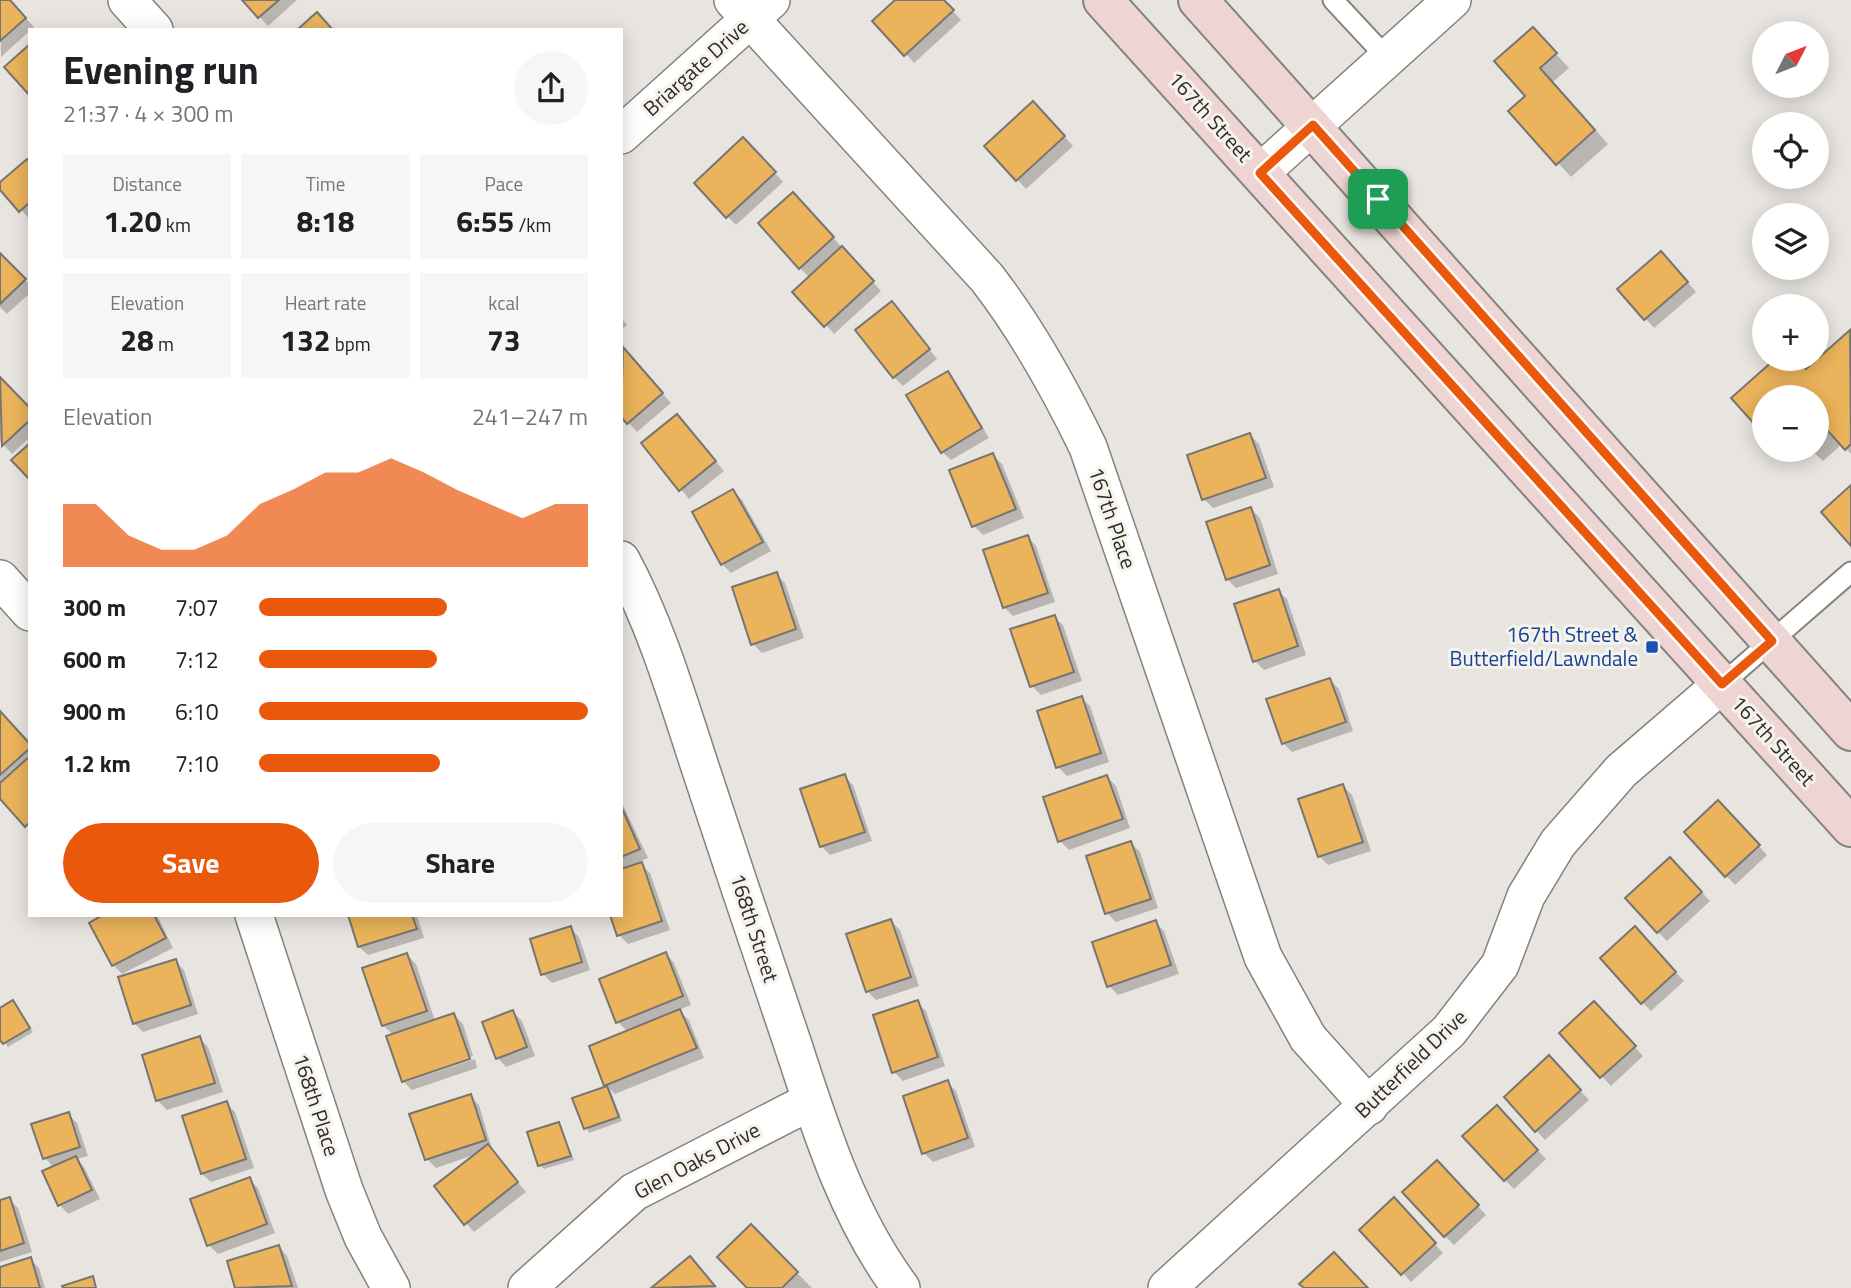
<!DOCTYPE html>
<html lang="en">
<head>
<meta charset="utf-8">
<style>
  :root { --surface:#fff; --page:#f6f6f6; --text:#202124; --muted:#757577; --accent:#ea580c }
  body { margin:0; font-family:"Titillium Web",sans-serif; background:var(--page); color:var(--text); height:100vh; display:flex; flex-direction:column; font-size:26px; white-space:nowrap }
  * { box-sizing:border-box; margin:0 }
  p { font-size:23px; color:var(--muted) }
  .icon { flex:none; width:38px; height:38px; fill:none; stroke:currentColor; stroke-width:2; stroke-linecap:round; stroke-linejoin:round }
  .map { position:relative; flex:1; overflow:hidden }
  .side { position:absolute; left:28px; top:28px; width:595px; height:889px; display:flex; flex-direction:column; background:var(--surface); border-radius:0px; box-shadow:0 4px 18px #0003 }
  .side>* { flex:none }
  .needle { width:46px; rotate:48deg }
  .controls { position:absolute; left:1752px; top:21px; display:grid; gap:14px }
  .controls a { display:grid; place-items:center; width:77px; height:77px; border-radius:50%; background:var(--surface); box-shadow:0 4px 18px #0003; font-size:35px }
  .pin { position:absolute; display:grid; place-items:center; width:60px; height:60px; color:#fff; margin:-30px; border-radius:14px; box-shadow:0 4px 10px #0006 }
  .round { display:grid; place-items:center; flex:none; width:74px; height:74px; border-radius:37px; background:var(--page) }
  .headline { display:flex; align-items:center; justify-content:space-between; height:119px; padding:0 35px }
  h1 { font-size:38px; font-weight:700; line-height:52px }
  .figures { display:grid; grid-template-columns:repeat(3,1fr); gap:10px; height:119px; padding:7px 35px }
  .figures div { display:grid; align-content:center; border-radius:0px; background:var(--page); text-align:center }
  .figures b { font-size:30px; font-weight:700 }
  .figures small { font-size:19px; font-weight:400 }
  .figures p { font-size:19px }
  .chart { height:196px; padding:14px 35px }
  .chart p { display:flex; justify-content:space-between }
  .chart svg { width:100%; height:126px; margin-top:7px; fill:var(--accent); opacity:.7 }
  .action { display:flex; gap:14px; margin-top:auto; padding:14px 35px }
  .action a { flex:1; height:80px; border-radius:42px; background:var(--accent); color:#fff; font-size:28px; font-weight:700; line-height:80px; text-align:center }
  .action a+a { background:var(--page); color:var(--text) }
  ul { padding:0 35px; list-style:none; font-size:23px }
  li { display:grid; grid-template-columns:112px 84px 1fr; align-items:center; height:52px }
  li i { height:18px; border-radius:9px; background:var(--accent) }
  .map>svg:first-child { display:block }
  .shadow { fill:#0003 }
  .building { fill:#ebb35b; stroke:#787570; stroke-width:2 }
  .lines { fill:none; stroke-linecap:round; stroke-linejoin:round }
  .lane-casing { stroke:#85827c; stroke-width:23 }
  .street-casing { stroke:#85827c; stroke-width:40 }
  .secondary-casing { stroke:#85827c; stroke-width:42 }
  .lane { stroke:#fff; stroke-width:19 }
  .street { stroke:#fff; stroke-width:37 }
  .secondary { stroke:#eed4d2; stroke-width:38 }
  .route-casing { stroke:#fff; stroke-width:14 }
  .route { stroke:#ea580c; stroke-width:9 }
  .transit-dot { fill:#1a4fb4; stroke:#f6f2ec; stroke-width:2.5 }
  .labels { text-anchor:middle; stroke-width:6; stroke-linejoin:round; paint-order:stroke }
  .street-label { font-size:21px; fill:#2e2c2a; stroke:#f6f2ec }
  .transit-label { font-size:21px; fill:#164399; stroke:#f6f2ec; text-anchor:end }
</style>
</head>
<body>
<div class="map">
<svg width="1851" height="1288" viewBox="0 0 1851 1288">
  <rect width="100%" height="100%" fill="#e8e4df"/>
  <!-- shadow -->
  <g class="shadow">
    <path d="M0,0H9L34,27L1,57Z"/>
    <path d="M244,0H297L268,26Z"/>
    <path d="M898,0H943L961,20L914,63L906,54Z"/>
    <path d="M1546,43L1569,68L1553,82L1608,144L1571,177L1511,111L1527,96Z"/>
    <path d="M1042,112L1073,146L1026,189L986,146Z"/>
    <path d="M752,148L783,182L736,225L727,216Z"/>
    <path d="M30,164V218L29,219L0,184Z"/>
    <path d="M802,203L881,291L834,334L826,325L810,278L800,268Z"/>
    <path d="M0,255L30,285V293L7,314L0,307Z"/>
    <path d="M1670,262L1696,292L1654,328L1619,289Z"/>
    <path d="M892,303L937,359L903,386L894,377Z"/>
    <path d="M621,318L627,325L621,330Z"/>
    <path d="M1850,332L1851,454L1842,444L1823,461L1811,450H1816V397H1764V432L1734,398L1778,359H1796L1807,370Z"/>
    <path d="M623,349L671,403L637,432L621,415Z"/>
    <path d="M948,373L956,382L989,438L951,460L942,452Z"/>
    <path d="M0,379L30,410V437L12,454L0,441Z"/>
    <path d="M677,416L724,471L689,499L643,444Z"/>
    <path d="M1250,435L1259,444L1274,487L1213,508L1204,499Z"/>
    <path d="M1781,450H1793L1787,456Z"/>
    <path d="M993,455L1002,464L1024,518L983,535L974,526Z"/>
    <path d="M733,491L742,500L771,551L731,573L722,564Z"/>
    <path d="M1251,509L1260,518L1278,574L1236,588L1227,579Z"/>
    <path d="M1028,537L1036,546L1055,602L1013,616L1004,607Z"/>
    <path d="M776,574L785,583L804,638L762,653L753,644Z"/>
    <path d="M1278,591L1287,599L1306,655L1264,670L1255,661Z"/>
    <path d="M1054,617L1063,625L1082,681L1041,695L1032,686Z"/>
    <path d="M1330,680L1339,689L1353,731L1292,752L1283,743Z"/>
    <path d="M1081,698L1090,706L1109,762L1067,776L1058,767Z"/>
    <path d="M0,713L30,745V829L0,797Z"/>
    <path d="M844,776L853,785L872,841L830,855L821,846Z"/>
    <path d="M1107,777L1116,786L1130,828L1069,850L1060,841Z"/>
    <path d="M1343,786L1352,795L1371,851L1328,865L1319,856Z"/>
    <path d="M621,801L648,858L639,862L650,873L670,930L628,944L619,935Z"/>
    <path d="M1727,811L1767,855L1735,885L1686,833Z"/>
    <path d="M1131,843L1140,852L1158,908L1116,922L1107,913Z"/>
    <path d="M1679,868L1710,901L1667,941L1658,932Z"/>
    <path d="M107,915H157L173,948L122,974L113,965Z"/>
    <path d="M350,915H417L424,938L368,955L359,947Z"/>
    <path d="M891,921L900,930L919,986L876,1000L867,991Z"/>
    <path d="M1155,922L1164,931L1179,974L1118,995L1109,986Z"/>
    <path d="M570,928L579,937L590,970L552,983L543,974Z"/>
    <path d="M1643,937L1684,981L1651,1011L1642,1002Z"/>
    <path d="M666,954L674,963L691,1005L678,1010L689,1020L704,1058L615,1094L610,1089L622,1121L589,1133L574,1099L608,1087L606,1085L628,1032L618,1022Z"/>
    <path d="M407,955L416,964L435,1021L454,1015L463,1024L473,1056L406,1078V1082L475,1059L477,1068L412,1090L403,1081L393,1035L383,1025Z"/>
    <path d="M175,961L184,970L198,1014L143,1032L134,1023Z"/>
    <path d="M13,1002L33,1032L8,1047L0,1036V1010Z"/>
    <path d="M917,1002L926,1011L945,1066L903,1081L894,1072Z"/>
    <path d="M513,1012L522,1021L535,1056L506,1067L498,1058Z"/>
    <path d="M1603,1012L1643,1056L1611,1086L1561,1033Z"/>
    <path d="M199,1038L208,1047L223,1092L167,1110L158,1101L144,1056Z"/>
    <path d="M1558,1067L1589,1100L1545,1140L1506,1097Z"/>
    <path d="M947,1082L956,1091L975,1147L933,1162L924,1153Z"/>
    <path d="M470,1096L479,1105L493,1153L526,1192L474,1232L466,1223L477,1154L436,1168L427,1159Z"/>
    <path d="M226,1103L235,1112L254,1168L211,1182L202,1174Z"/>
    <path d="M68,1114L77,1123L88,1156L77,1159L84,1167L100,1199L68,1214L60,1205L54,1168L45,1158Z"/>
    <path d="M1506,1116L1546,1159L1514,1189L1505,1180Z"/>
    <path d="M559,1124L574,1160L544,1169L540,1165Z"/>
    <path d="M1446,1171L1486,1215L1454,1245L1445,1236Z"/>
    <path d="M249,1179L258,1188L275,1233L218,1254L209,1245Z"/>
    <path d="M9,1199L18,1208L32,1252L0,1262V1201Z"/>
    <path d="M1403,1209L1443,1253L1411,1282L1403,1273Z"/>
    <path d="M751,1226L807,1283L812,1288H750Z"/>
    <path d="M279,1247L287,1256L298,1288H236L229,1262Z"/>
    <path d="M30,1259L39,1268L45,1288H0V1269Z"/>
    <path d="M690,1259L716,1288H654Z"/>
  </g>
  <!-- building -->
  <g class="building">
    <path d="M0,0H10L26,18L0,41Z"/>
    <path d="M242,0H279L258,18Z"/>
    <path d="M895,0H944L954,10L904,56L872,21Z"/>
    <path d="M317,12L333,30H297Z"/>
    <path d="M1533,27L1557,53L1540,68L1595,130L1556,165L1508,111L1525,96L1494,61Z"/>
    <path d="M30,44V96L4,67Z"/>
    <path d="M1033,101L1065,136L1016,181L984,146Z"/>
    <path d="M743,137L776,172L726,218L694,183Z"/>
    <path d="M27,159L30,162V202L19,212L0,190V182Z"/>
    <path d="M793,192L834,237L799,269L758,223Z"/>
    <path d="M842,246L874,281L824,327L792,292Z"/>
    <path d="M1661,251L1688,282L1644,320L1617,289Z"/>
    <path d="M0,253L26,279L0,304Z"/>
    <path d="M892,301L930,349L893,378L855,330Z"/>
    <path d="M1850,330L1851,444L1845,450L1828,431L1816,442V397H1764V435L1731,398L1775,359H1797L1806,369Z"/>
    <path d="M623,347L663,393L627,424L621,417Z"/>
    <path d="M948,371L982,428L941,453L906,395Z"/>
    <path d="M0,377L30,408V420L2,446Z"/>
    <path d="M677,414L716,461L679,491L641,443Z"/>
    <path d="M1250,433L1266,478L1202,500L1187,455Z"/>
    <path d="M30,443V480L11,460Z"/>
    <path d="M993,453L1016,509L972,527L949,470Z"/>
    <path d="M1851,485V546L1821,512Z"/>
    <path d="M733,489L763,542L721,565L692,512Z"/>
    <path d="M1251,507L1270,565L1226,580L1206,522Z"/>
    <path d="M1028,535L1048,593L1003,608L983,550Z"/>
    <path d="M777,572L796,629L751,645L732,587Z"/>
    <path d="M1279,589L1298,646L1253,662L1234,604Z"/>
    <path d="M1055,615L1074,672L1030,687L1010,629Z"/>
    <path d="M1330,678L1346,722L1282,744L1266,699Z"/>
    <path d="M1082,696L1101,753L1056,768L1037,711Z"/>
    <path d="M0,711L30,744V748L0,775Z"/>
    <path d="M30,756V822L25,827L0,799V783Z"/>
    <path d="M845,774L865,832L820,847L800,789Z"/>
    <path d="M1107,775L1123,819L1058,842L1043,797Z"/>
    <path d="M1343,784L1363,842L1318,857L1298,799Z"/>
    <path d="M1718,800L1760,845L1725,877L1684,832Z"/>
    <path d="M621,806L640,849L621,857Z"/>
    <path d="M1131,841L1151,899L1105,914L1086,856Z"/>
    <path d="M1670,857L1702,892L1657,933L1625,898Z"/>
    <path d="M642,862L662,921L617,936L610,915H621V869Z"/>
    <path d="M103,915H154L166,938L112,966L89,923Z"/>
    <path d="M348,915H412L417,929L358,947Z"/>
    <path d="M891,919L911,977L866,992L846,934Z"/>
    <path d="M1156,920L1171,965L1107,987L1092,942Z"/>
    <path d="M571,926L582,962L541,975L530,939Z"/>
    <path d="M1635,926L1676,972L1641,1004L1600,958Z"/>
    <path d="M666,952L683,996L616,1023L599,979Z"/>
    <path d="M407,953L427,1011L382,1026L362,968Z"/>
    <path d="M176,959L191,1005L133,1024L118,977Z"/>
    <path d="M13,1000L30,1028L3,1044L0,1040V1008Z"/>
    <path d="M918,1000L938,1057L892,1073L873,1015Z"/>
    <path d="M1594,1001L1636,1046L1600,1078L1559,1033Z"/>
    <path d="M680,1009L697,1048L604,1086L589,1046Z"/>
    <path d="M513,1010L527,1047L496,1059L482,1022Z"/>
    <path d="M454,1013L470,1059L402,1082L386,1036Z"/>
    <path d="M200,1036L215,1083L156,1101L142,1055Z"/>
    <path d="M1549,1055L1581,1090L1535,1132L1504,1097Z"/>
    <path d="M948,1080L968,1138L922,1154L903,1096Z"/>
    <path d="M607,1086L619,1117L584,1129L572,1098Z"/>
    <path d="M471,1094L486,1140L425,1160L409,1114Z"/>
    <path d="M227,1101L246,1159L201,1174L182,1116Z"/>
    <path d="M1497,1105L1538,1150L1504,1181L1462,1136Z"/>
    <path d="M69,1112L80,1147L43,1159L31,1124Z"/>
    <path d="M559,1122L571,1156L538,1166L527,1132Z"/>
    <path d="M488,1144L518,1182L464,1225L434,1186Z"/>
    <path d="M76,1156L92,1190L58,1206L42,1171Z"/>
    <path d="M1437,1160L1479,1205L1444,1237L1402,1192Z"/>
    <path d="M250,1177L267,1224L207,1246L190,1199Z"/>
    <path d="M10,1197L24,1243L0,1251V1200Z"/>
    <path d="M1394,1197L1436,1243L1401,1275L1359,1230Z"/>
    <path d="M751,1224L798,1272L782,1288H747L717,1257Z"/>
    <path d="M279,1245L292,1286L235,1288L227,1261Z"/>
    <path d="M1334,1252L1368,1288H1304L1299,1284Z"/>
    <path d="M690,1256L715,1286L651,1288Z"/>
    <path d="M31,1257L40,1288H0V1267Z"/>
    <path d="M93,1276L96,1288H63L62,1286Z"/>
  </g>
  <g class="lines">
    <!-- lane casing -->
    <g class="lane-casing">
      <g id="lane">
        <path d="M1333,0L1387,58"/>
        <path d="M1722,684L1851,572"/>
      </g>
    </g>
    <!-- street casing -->
    <g class="street-casing">
      <g id="street">
        <path d="M127,0L154,30"/>
        <path d="M733,0L987,278C1028,331 1059,387 1088,447L1263,957L1308,1038L1369,1106"/>
        <path d="M621,135L771,0"/>
        <path d="M1260,173L1452,0"/>
        <path d="M621,560C656,625 677,697 700,767C731,861 762,954 794,1048C821,1131 848,1217 901,1288"/>
        <path d="M0,579L30,612"/>
        <path d="M254,915L344,1190L363,1237L391,1288"/>
        <path d="M527,1288L634,1192L811,1101"/>
        <path d="M1167,1288L1449,1031L1500,965L1526,896L1558,843L1621,771L1722,684"/>
      </g>
    </g>
    <!-- secondary casing -->
    <g class="secondary-casing">
      <g id="secondary">
        <path d="M1103,0L1851,827"/>
        <path d="M1198,0L1851,731"/>
      </g>
    </g>
    <!-- lane -->
    <use href="#lane" class="lane"/>
    <!-- street -->
    <use href="#street" class="street"/>
    <!-- secondary -->
    <use href="#secondary" class="secondary"/>
  </g>
  <g class="lines">
    <!-- route casing -->
    <g class="route-casing">
      <path id="route" d="M1313,125L1772,641L1722,684L1260,173Z"/>
    </g>
    <!-- route -->
    <use href="#route" class="route"/>
  </g>
  <!-- markers -->
  <rect class="transit-dot" x="1645" y="640" width="14" height="14" rx="3.5"/>
  <g class="labels">
    <!-- street labels -->
    <g class="street-label">
      <text transform="translate(696 68) rotate(-42)" y="7">Briargate Drive</text>
      <text transform="translate(1210 117) rotate(48)" y="7">167th Street</text>
      <text transform="translate(1112 518) rotate(71)" y="7">167th Place</text>
      <text transform="translate(1773 741) rotate(48)" y="7">167th Street</text>
      <text transform="translate(754 928) rotate(72)" y="7">168th Street</text>
      <text transform="translate(1411 1064) rotate(-44)" y="7">Butterfield Drive</text>
      <text transform="translate(316 1105) rotate(72)" y="7">168th Place</text>
      <text transform="translate(697 1161) rotate(-28)" y="7">Glen Oaks Drive</text>
    </g>
    <!-- transit labels -->
    <g class="transit-label">
      <text x="1638" y="642">167th Street &amp;<tspan x="1638" dy="24">Butterfield/Lawndale</tspan></text>
    </g>
  </g>
</svg>
<div class="controls">
<a><svg class="needle" viewBox="-14 -14 28 28"><path d="M0-13l5 13h-10z" fill="#e53935"/><path d="M0 13l5-13h-10z" fill="#757577"/></svg></a>
<a><svg class="icon" aria-label="locate" viewBox="0 0 24 24"><circle cx="12" cy="12" r="6"/><path d="M12 2v4M12 18v4M2 12h4M18 12h4"/></svg></a>
<a><svg class="icon" aria-label="layers" viewBox="0 0 24 24"><path d="M12 4l9 5-9 5-9-5zM3 14l9 5 9-5"/></svg></a>
<a>+</a>
<a>−</a>
</div>
<div class="pin" style="left:1378px;top:199px;background:#1e9e55"><svg class="icon" aria-label="arrive" viewBox="0 0 24 24"><path d="M6 21V4h12l-3 4 3 4H6"/></svg></div>
<section class="side">
<div class="headline"><div><h1>Evening run</h1><p>21:37 · 4 × 300 m</p></div><a class="round"><svg class="icon" aria-label="share" viewBox="0 0 24 24"><path d="M12 15V3M7 8l5-5 5 5M5 13v7h14v-7"/></svg></a></div>
<div class="figures">
<div><p>Distance</p><b>1.20<small> km</small></b></div>
<div><p>Time</p><b>8:18</b></div>
<div><p>Pace</p><b>6:55<small> /km</small></b></div>
</div>
<div class="figures">
<div><p>Elevation</p><b>28<small> m</small></b></div>
<div><p>Heart rate</p><b>132<small> bpm</small></b></div>
<div><p>kcal</p><b>73</b></div>
</div>
<div class="chart"><p><span>Elevation</span>241–247 m</p>
<svg viewBox="0 0 160 44" preserveAspectRatio="none"><path d="M0 44V22L10 22L20 33L30 38L40 38L50 33L60 22L70 17L80 11L90 11L100 6L110 11L120 17L130 22L140 27L150 22L160 22V44z"/></svg>
</div>
<ul>
<li><b>300 m</b>7:07<i style="width:57%"></i></li>
<li><b>600 m</b>7:12<i style="width:54%"></i></li>
<li><b>900 m</b>6:10<i style="width:100%"></i></li>
<li><b>1.2 km</b>7:10<i style="width:55%"></i></li>
</ul>
<div class="action"><a>Save</a><a>Share</a></div>
</section>
</div>
</body>
</html>
